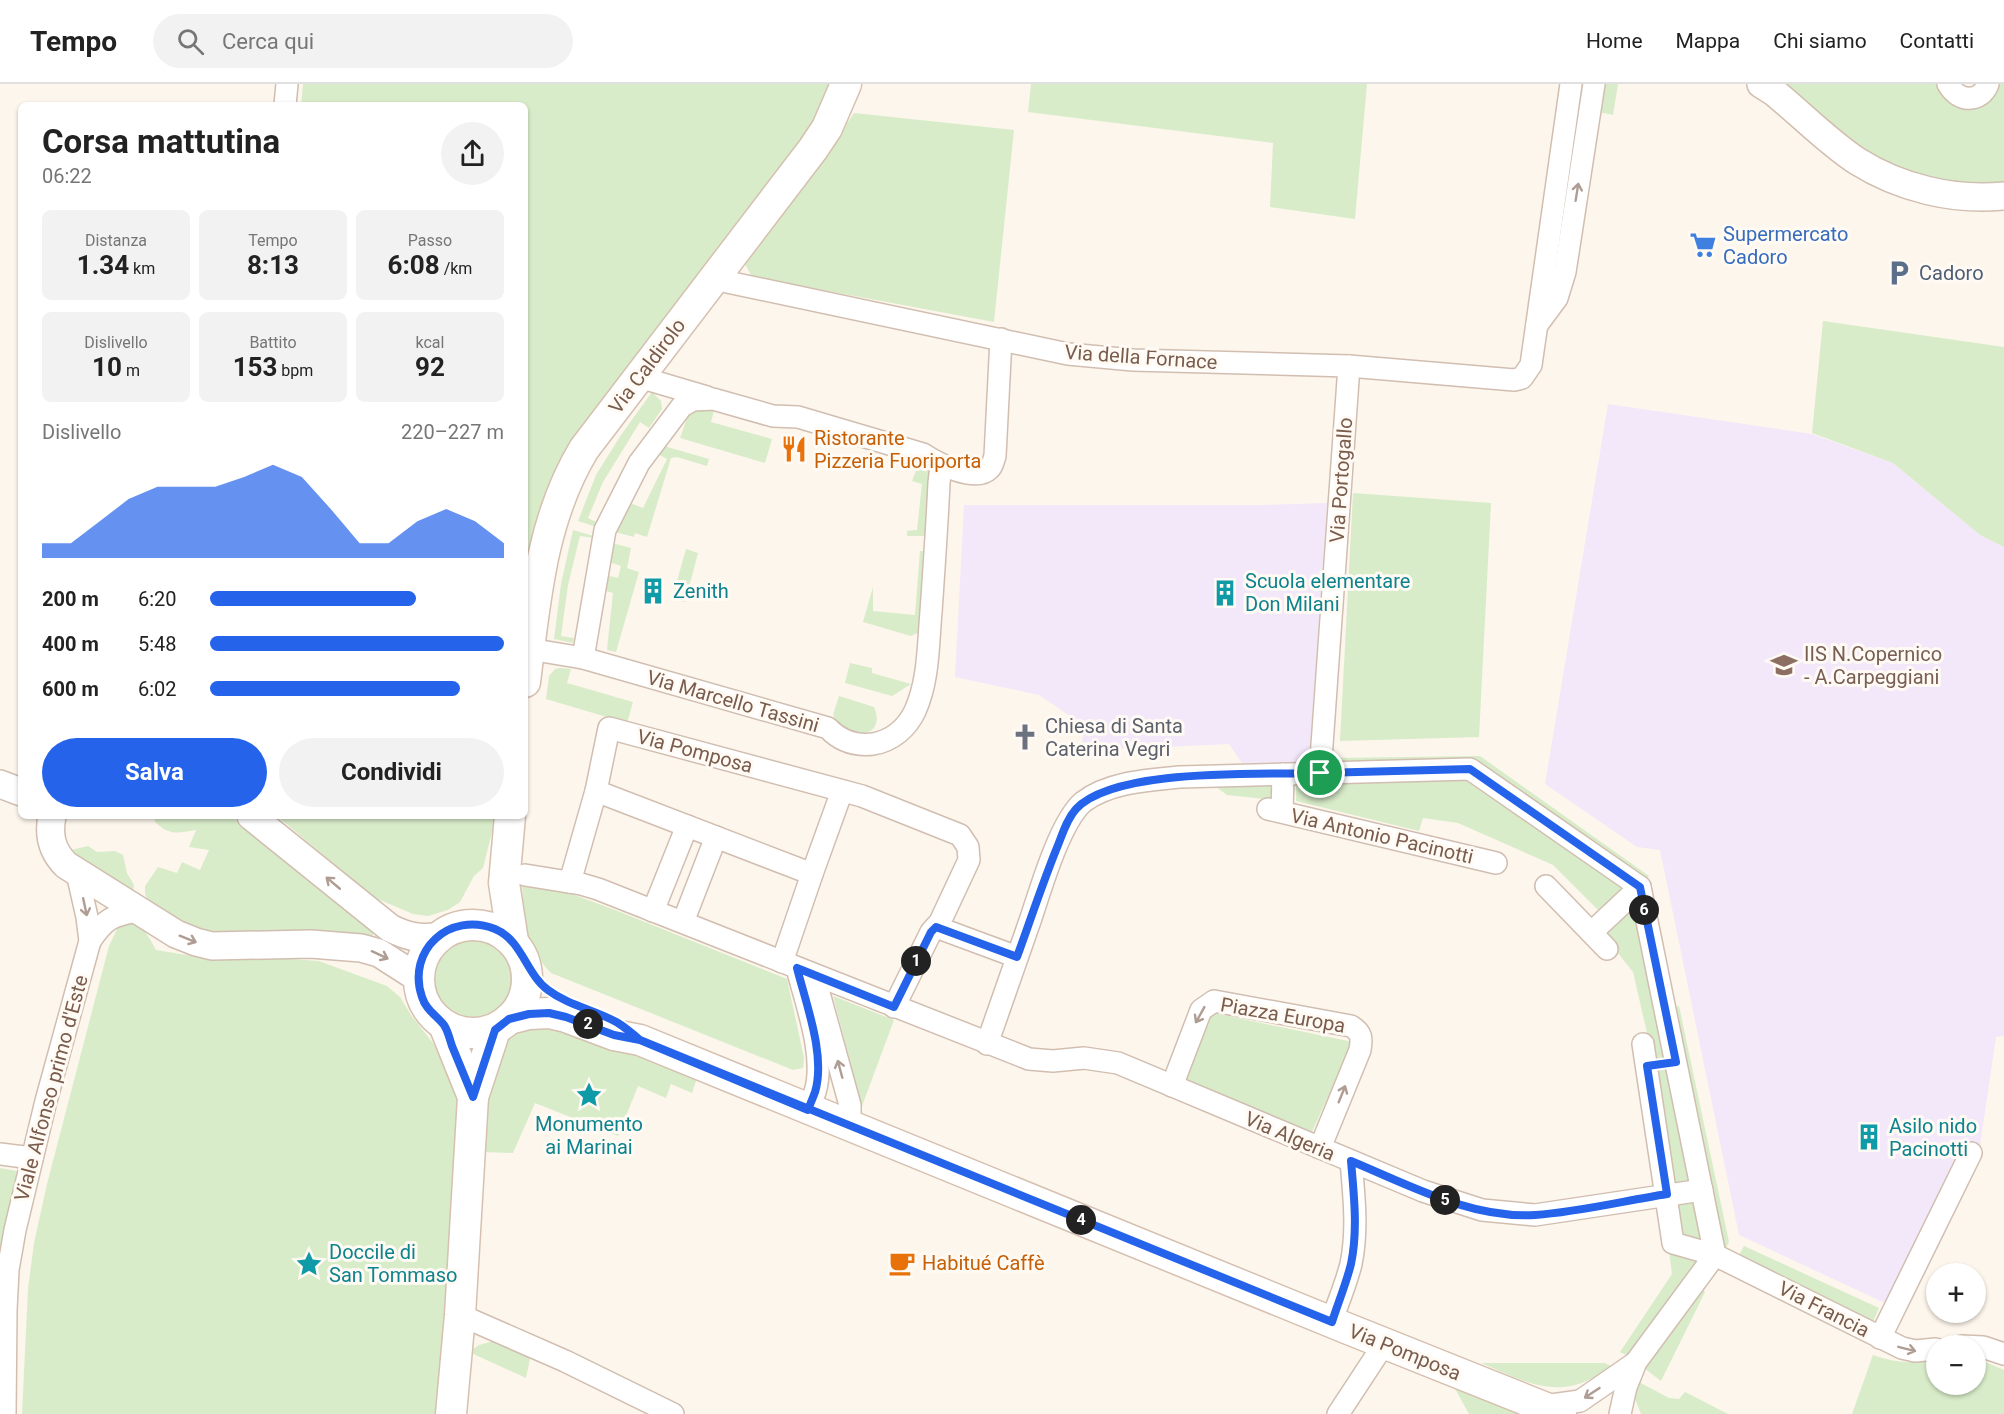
<!DOCTYPE html>
<html lang="it">
<head>
<meta charset="utf-8">
<style>
  :root { --surface:#fff; --page:#f2f2f2; --text:#222; --muted:#767676; --line:#e0e0e0; --accent:#2563eb }
  body { margin:0; font-family:Roboto,sans-serif; background:var(--page); color:var(--text); height:100vh; display:flex; flex-direction:column; font-size:22px; white-space:nowrap }
  * { box-sizing:border-box; margin:0 }
  p { font-size:20px; color:var(--muted) }
  .icon { flex:none; width:33px; height:33px; fill:none; stroke:currentColor; stroke-width:2; stroke-linecap:round; stroke-linejoin:round }
  .map { position:relative; flex:1; overflow:hidden }
  .details { position:absolute; left:18px; top:18px; width:510px; height:717px; display:flex; flex-direction:column; background:var(--surface); border-radius:9px; box-shadow:0 2px 4px #0004 }
  .details>* { flex:none }
  .buttons { position:absolute; left:1926px; top:1179px; display:grid; gap:12px }
  .buttons a { display:grid; place-items:center; width:60px; height:60px; border-radius:50%; background:var(--surface); box-shadow:0 2px 4px #0004; font-size:30px }
  .pin { position:absolute; display:grid; place-items:center; width:51px; height:51px; color:#fff; margin:-26px; border:3px solid #fff; border-radius:50%; box-shadow:0 2px 6px #0007 }
  .km { position:absolute; width:30px; height:30px; margin:-15px; border-radius:50%; background:#222; color:#fff; font-size:16px; line-height:30px; text-align:center }
  .round { display:grid; place-items:center; flex:none; width:63px; height:63px; border-radius:32px; background:var(--page) }
  .headline { display:flex; align-items:center; justify-content:space-between; height:102px; padding:0 24px }
  h1 { font-size:33px; font-weight:700; line-height:45px }
  .figures { display:grid; grid-template-columns:repeat(3,1fr); gap:9px; height:102px; padding:6px 24px }
  .figures div { display:grid; align-content:center; border-radius:9px; background:var(--page); text-align:center }
  .figures b { font-size:26px; font-weight:700 }
  .figures small { font-size:16px; font-weight:400 }
  .figures p { font-size:16px }
  .chart { height:168px; padding:12px 24px }
  .chart p { display:flex; justify-content:space-between }
  .chart svg { width:100%; height:108px; margin-top:6px; fill:var(--accent); opacity:.7 }
  .action { display:flex; gap:12px; margin-top:auto; padding:12px 24px }
  .action a { flex:1; height:69px; border-radius:36px; background:var(--accent); color:#fff; font-size:24px; font-weight:700; line-height:69px; text-align:center }
  .action a+a { background:var(--page); color:var(--text) }
  ul { padding:0 24px; list-style:none; font-size:20px }
  li { display:grid; grid-template-columns:96px 72px 1fr; align-items:center; height:45px }
  li i { height:15px; border-radius:8px; background:var(--accent) }
  header { display:flex; align-items:center; gap:36px; box-sizing:border-box; height:84px; padding:0 30px; background:var(--surface); border-bottom:2px solid var(--line) }
  header strong { font-size:28px }
  nav { display:flex; gap:33px; margin-inline-start:auto; font-size:21px }
  .search { width:420px; height:54px; background:var(--page); display:flex; align-items:center; gap:15px; box-sizing:border-box; padding:0 21px; border-radius:33px; color:var(--muted); font-size:22px }
  .map>svg:first-child { display:block }
  .education { fill:#f3e8fa }
  .green { fill:#d8ecc9 }
  .lines { fill:none; stroke-linecap:round; stroke-linejoin:round }
  .minor-casing { stroke:#d1beb0; stroke-width:24 }
  .tertiary-casing { stroke:#d1beb0; stroke-width:30 }
  .secondary-casing { stroke:#d6c0b0; stroke-width:33 }
  .minor { stroke:#fff; stroke-width:21 }
  .tertiary { stroke:#fff; stroke-width:27 }
  .secondary { stroke:#fff; stroke-width:30 }
  .oneway { stroke:#af9d94 }
  .route-casing { stroke:#fff; stroke-width:12 }
  .route { stroke:#2563eb; stroke-width:8 }
  .labels { text-anchor:middle; stroke-width:6; stroke-linejoin:round; paint-order:stroke }
  .shop-label { font-size:20px; fill:#366cbe; stroke:#fffaf3; text-anchor:start }
  .service-label { font-size:20px; fill:#4e5e75; stroke:#fffaf3; text-anchor:start }
  .street-label { font-size:20px; fill:#7a5c4d; stroke:#fffaf3 }
  .food-label { font-size:20px; fill:#c56008; stroke:#fffaf3; text-anchor:start }
  .culture-label { font-size:20px; fill:#0d838f; stroke:#fffaf3; text-anchor:start }
  .education-label { font-size:20px; fill:#785e54; stroke:#fffaf3; text-anchor:start }
  .worship-label { font-size:20px; fill:#5b616d; stroke:#fffaf3; text-anchor:start }
</style>
</head>
<body>
<header>
<strong>Tempo</strong>
<div class="search"><svg class="icon" aria-label="search" viewBox="0 0 24 24"><circle cx="10" cy="10" r="6"/><path d="M15 15l6 6"/></svg>Cerca qui</div>
<nav><a>Home</a><a>Mappa</a><a>Chi siamo</a><a>Contatti</a></nav>
</header>
<div class="map">
<svg width="2004" height="1330" viewBox="0 0 2004 1330">
  <rect width="100%" height="100%" fill="#fdf6ec"/>
  <!-- education -->
  <g class="education">
    <path d="M1608,320L1812,350L1893,379L1980,451L2004,463V952L1996,953L1977,1082L1902,1227L1739,1151L1660,766L1637,763L1545,700Z"/>
    <path d="M1327,419L1309,678L1242,679L1229,660L1080,667L1085,642L1039,611L955,593L964,421H1261Z"/>
  </g>
  <!-- green -->
  <g class="green">
    <path d="M303,0H837L831,18L586,344L525,548V21H301Z"/>
    <path d="M1031,0H1367L1355,135L1270,123L1273,59L1028,28Z"/>
    <path d="M1603,0H1618L1613,31L1599,28Z"/>
    <path d="M1779,0H1939L1991,14L2000,0H2004V99H1963L1914,89L1873,71Z"/>
    <path d="M854,29L1014,46L994,238L752,193L744,178L813,90Z"/>
    <path d="M1823,237L2004,263V463L1980,451L1893,379L1812,349Z"/>
    <path d="M652,308L661,317L662,325L649,344L640,338L603,398L588,434L598,439L597,443L578,437L596,391L621,351Z"/>
    <path d="M715,323L711,338L772,355L765,379L680,354L690,326Z"/>
    <path d="M664,362L709,375L707,382L677,373L671,374L647,453L635,449L634,453L615,448L630,419L643,424L667,375L654,368Z"/>
    <path d="M908,372L928,384L931,395L927,452H907V447L917,446L922,400L912,397L917,384L907,379Z"/>
    <path d="M1353,409L1491,419L1479,653L1340,657Z"/>
    <path d="M573,446L594,452L593,454L580,452L568,501L561,552L574,554L573,559L554,555L561,500Z"/>
    <path d="M612,459L631,464L627,484L639,488L616,568L607,566L613,509L600,505L602,490L618,494L621,482L606,477Z"/>
    <path d="M686,465L698,469L685,518L672,515Z"/>
    <path d="M920,467H927L922,547L911,552L863,538L873,503V527L915,531Z"/>
    <path d="M850,579L872,584V589L911,600L892,612L845,599Z"/>
    <path d="M560,584L571,585L567,599L633,618L627,639L546,615L549,592L555,585Z"/>
    <path d="M839,612L874,623C888,656 845,657 833,631Z"/>
    <path d="M1480,672L1649,792L1642,800L1474,681L1333,684L1332,674Z"/>
    <path d="M1296,694H1470L1626,804L1602,830L1553,781L1458,739L1423,734L1419,747L1296,717Z"/>
    <path d="M1275,697L1274,716L1227,711L1209,698Z"/>
    <path d="M154,732H225L248,740L377,843L369,858L211,852L176,837L148,817L145,810V802L158,783L177,789L182,778L200,786L209,766L189,763L196,746C177,749 170,752 155,738Z"/>
    <path d="M277,732H496L483,784L474,792L460,818L448,826L428,832L413,830L373,813Z"/>
    <path d="M88,762L97,768L115,767L123,771L127,789L134,801L133,808L76,772L71,766Z"/>
    <path d="M522,802L554,804L561,806L615,826L787,895L804,974L803,984L793,986L551,889C523,860 525,840 522,802Z"/>
    <path d="M1637,812L1696,1100L1672,1104L1648,953L1633,888L1602,849Z"/>
    <path d="M129,838C144,842 149,853 156,866L199,873H261L319,877L387,902L400,913L411,931L433,959L453,999L460,1021L446,1240L436,1330H22L28,1205L34,1159L47,1100L109,862L119,841Z"/>
    <circle cx="473" cy="894" r="39"/>
    <path d="M833,912L894,936L862,1022Z"/>
    <path d="M1679,922L1729,1158L1725,1166L1716,1161L1668,924Z"/>
    <path d="M1209,928L1353,958L1311,1050L1184,995Z"/>
    <path d="M553,937L697,994L692,1009L671,1000L666,1014L638,1002L618,1052L535,1019L513,1069L484,1068L489,1006L504,950Z"/>
    <path d="M0,1084L17,1087L2,1160L0,1186Z"/>
    <path d="M1697,1114L1707,1161L1680,1154L1675,1116Z"/>
    <path d="M1744,1162L1879,1224L1873,1238L1738,1173Z"/>
    <path d="M1669,1167L1704,1177L1630,1273L1620,1268L1672,1190Z"/>
    <path d="M1698,1203L1705,1208L1661,1297L1640,1281Z"/>
    <path d="M493,1257H502L531,1270L526,1294L469,1268L479,1261Z"/>
    <path d="M1873,1271C1895,1279 1914,1280 1936,1276V1300H1976V1274L2004,1286V1330H1852Z"/>
    <path d="M1395,1273L1531,1330H1469L1454,1303L1393,1279Z"/>
    <path d="M1481,1279H1605L1613,1283C1603,1288 1594,1294 1584,1298C1548,1313 1514,1293 1481,1279Z"/>
    <path d="M1637,1297L1669,1314L1679,1315L1685,1308L1728,1330H1641L1634,1312Z"/>
  </g>
  <g class="lines">
    <!-- minor casing -->
    <g class="minor-casing">
      <g id="minor">
        <path d="M1948,0C1958,18 1980,20 1988,0"/>
        <path d="M285,21L287,0"/>
        <path d="M713,195L1068,270L1133,276L1349,282L1514,296L1522,294L1531,281L1571,0"/>
        <path d="M1537,241L1557,214L1565,188L1594,0"/>
        <path d="M639,293L707,313"/>
        <path d="M529,565L583,574L828,644C840,657 855,662 873,660C892,657 907,644 915,627C929,596 928,561 931,528C934,485 937,442 939,399L940,390L946,382"/>
        <path d="M583,574L605,446L639,379L682,322L693,316L713,315L773,332L798,333L923,370C937,379 975,399 989,385C993,382 993,377 995,372L1001,255"/>
        <path d="M1320,689L1349,282"/>
        <path d="M596,707L812,790"/>
        <path d="M1268,725L1496,779"/>
        <path d="M1282,728L1283,690"/>
        <path d="M525,791L581,800L598,805L1029,975L1053,977L1084,974L1118,979L1423,1107L1482,1126L1535,1131L1702,1106"/>
        <path d="M570,798L596,707L609,644L862,712L960,751L968,763L969,776L940,838L931,848L894,923"/>
        <path d="M1546,802L1607,865"/>
        <path d="M653,827L687,742"/>
        <path d="M683,838L716,753"/>
        <path d="M936,843L1017,873"/>
        <path d="M1592,848L1640,803"/>
        <path d="M90,857C105,835 111,832 137,827"/>
        <path d="M782,878L812,790L842,707"/>
        <path d="M797,884C806,920 826,972 815,1008C813,1014 810,1020 808,1026"/>
        <path d="M814,891L850,1021V1042"/>
        <path d="M987,960C1002,918 1016,876 1031,834C1041,804 1060,738 1083,718C1109,698 1148,696 1180,693L1470,685L1640,803L1715,1171L1636,1278L1626,1303L1620,1330"/>
        <path d="M1643,960L1673,1159L1715,1171L1902,1264L1915,1267L1936,1265"/>
        <path d="M1172,1002L1201,926L1214,917L1351,942C1362,949 1362,954 1360,966L1320,1064"/>
        <path d="M0,1070L32,1074"/>
        <path d="M460,1231L565,1277L673,1330"/>
        <path d="M1331,1238C1338,1219 1346,1200 1351,1180C1358,1146 1354,1112 1351,1077"/>
        <path d="M1880,1254L1971,1069"/>
        <path d="M1962,1262L1983,1263L2004,1270"/>
        <path d="M1544,1322L1580,1317L1635,1279"/>
        <path d="M5,1330L6,1226L8,1186L15,1146L46,1017L90,857L87,833L77,789"/>
        <path d="M1338,1330L1384,1260"/>
      </g>
    </g>
    <!-- tertiary casing -->
    <g class="tertiary-casing">
      <g id="tertiary">
        <path d="M1761,0L1775,9C1802,31 1828,58 1857,77C1900,104 1953,117 2004,112"/>
        <path d="M0,700L21,708"/>
        <path d="M52,732C48,752 52,767 66,781L176,850L196,858L212,862L311,860L361,864L379,869L418,894"/>
        <path d="M251,732L390,844C406,852 418,855 436,853"/>
      </g>
    </g>
    <!-- secondary casing -->
    <g class="secondary-casing">
      <g id="secondary">
        <path d="M525,598C535,518 541,436 584,365L813,65L827,44L846,0"/>
        <path d="M510,732L504,799L513,857"/>
        <circle cx="473" cy="895" r="54"/>
        <path d="M509,935L529,930L549,929L566,933L614,951L640,956L1346,1244L1561,1330"/>
        <path d="M444,941L473,1013"/>
        <path d="M451,1330L460,1231L473,1013L495,946"/>
      </g>
    </g>
    <!-- minor -->
    <use href="#minor" class="minor"/>
    <!-- tertiary -->
    <use href="#tertiary" class="tertiary"/>
    <!-- secondary -->
    <use href="#secondary" class="secondary"/>
  </g>
  <!-- one-way arrows -->
  <defs><path id="oneway-shaft" d="M-6 0H5M1.5-3L5.5 0L1.5 3" fill="none" stroke-width="1.6" stroke-linecap="round" stroke-linejoin="round" transform="scale(1.5)"/></defs>
  <g class="oneway">
    <use href="#oneway-shaft" transform="translate(1577 108) rotate(-81)"/>
    <use href="#oneway-shaft" transform="translate(333 799) rotate(-140)"/>
    <use href="#oneway-shaft" transform="translate(85 823) rotate(78)"/>
    <use href="#oneway-shaft" transform="translate(188 855) rotate(22)"/>
    <use href="#oneway-shaft" transform="translate(380 871) rotate(25)"/>
    <use href="#oneway-shaft" transform="translate(1200 931) rotate(119)"/>
    <use href="#oneway-shaft" transform="translate(840 985) rotate(-105)"/>
    <use href="#oneway-shaft" transform="translate(1342 1010) rotate(-68)"/>
    <use href="#oneway-shaft" transform="translate(1907 1265) rotate(14)"/>
    <use href="#oneway-shaft" transform="translate(1592 1309) rotate(147)"/>
  </g>
  <g class="lines">
    <!-- route casing -->
    <g class="route-casing">
      <path id="route" d="M1320,689C1263,691 1115,683 1076,725C1066,736 1062,752 1056,766C1042,801 1030,837 1017,873L936,843L931,848L894,923L797,884C806,920 826,972 815,1008C813,1014 810,1020 808,1026L640,956L614,951L566,933L549,929L529,930L509,935L495,946L473,1013C466,996 459,979 452,962C450,956 448,947 444,941C436,931 426,926 422,913C406,866 450,827 495,845C522,856 526,890 548,906C569,922 596,926 618,939C626,944 633,950 640,956L1332,1238C1338,1219 1346,1200 1351,1180C1358,1146 1354,1112 1351,1077C1409,1101 1471,1135 1535,1131C1579,1128 1623,1117 1667,1110L1647,982L1676,978L1640,803L1470,685L1320,689"/>
    </g>
    <!-- route -->
    <use href="#route" class="route"/>
  </g>
  <!-- icons -->
  <defs>
    <g id="supermarket-bare" transform="scale(2.07)"><path d="M-6-5.5h2.5l.6 2H6L4.5 2H-2.5L-4.4-4H-6ZM-1.5 3.2a1.3 1.3 0 1 0 .1 0ZM3 3.2a1.3 1.3 0 1 0 .1 0Z" fill="#3f7fe0" stroke="#fffaf3" stroke-width="2.5" paint-order="stroke"/></g>
    <g id="parking-bare" transform="scale(2.07)"><path d="M-3.5-5.5H1a3.5 3.5 0 0 1 0 7H-1V5.5H-3.5ZM-1-3.4V-.6H.8a1.4 1.4 0 0 0 0-2.8Z" fill="#5c6f8a" stroke="#fffaf3" stroke-width="2.5" paint-order="stroke"/></g>
    <g id="restaurant-bare" transform="scale(2.07)"><path d="M-5-6h1v4h1v-4h1v4h1v-4h1v5L-1.5 .5V6h-2V.5L-5-1ZM5-6V6H3V1.5H1.5Q1.5-4 5-6Z" fill="#e8710a" stroke="#fffaf3" stroke-width="2.5" paint-order="stroke"/></g>
    <g id="building-bare" transform="scale(2.07)"><path d="M-4-6H4V6H1V3H-1V6H-4ZM-2.5-4.3h1.7v1.8h-1.7ZM.8-4.3h1.7v1.8H.8ZM-2.5-1h1.7V.8h-1.7ZM.8-1h1.7V.8H.8Z" fill="#0f9aa8" stroke="#fffaf3" stroke-width="2.5" paint-order="stroke"/></g>
    <g id="school-bare" transform="scale(2.07)"><path d="M0-5L7-2L0 1L-7-2ZM-4 1L0 2.5L4 1V4Q0 6-4 4Z" fill="#8d6e63" stroke="#fffaf3" stroke-width="2.5" paint-order="stroke"/></g>
    <g id="church-bare" transform="scale(2.07)"><path d="M-1.2-6h2.4v3.5h3.3v2.4h-3.3V6h-2.4V-.1h-3.3v-2.4h3.3Z" fill="#6b7280" stroke="#fffaf3" stroke-width="2.5" paint-order="stroke"/></g>
    <g id="sight-bare" transform="scale(2.07)"><path d="M0-6L1.8-2.2L6-1.7L2.9 1.2L3.7 5.4L0 3.3L-3.7 5.4L-2.9 1.2L-6-1.7L-1.8-2.2Z" fill="#0f9aa8" stroke="#fffaf3" stroke-width="2.5" paint-order="stroke"/></g>
    <g id="cafe-bare" transform="scale(2.07)"><path d="M-5.5-4.5H6V0H3Q3 3.5 0 3.5H-2.5Q-5.5 3.5-5.5 0ZM3-3.2v2h1.7v-2ZM-6 4.5H4V6H-6Z" fill="#e8710a" stroke="#fffaf3" stroke-width="2.5" paint-order="stroke"/></g>
  </defs>
  <g fill-rule="evenodd">
    <use href="#supermarket-bare" x="1703" y="161"/>
    <use href="#parking-bare" x="1899" y="189"/>
    <use href="#restaurant-bare" x="794" y="365"/>
    <use href="#building-bare" x="653" y="507"/>
    <use href="#building-bare" x="1225" y="509"/>
    <use href="#school-bare" x="1784" y="581"/>
    <use href="#church-bare" x="1025" y="653"/>
    <use href="#sight-bare" x="589" y="1011"/>
    <use href="#building-bare" x="1869" y="1053"/>
    <use href="#cafe-bare" x="902" y="1179"/>
    <use href="#sight-bare" x="309" y="1180"/>
  </g>
  <g class="labels">
    <!-- shop labels -->
    <g class="shop-label">
      <text x="1723" y="157">Supermercato<tspan x="1723" dy="23">Cadoro</tspan></text>
    </g>
    <!-- service labels -->
    <g class="service-label">
      <text x="1919" y="196">Cadoro</text>
    </g>
    <!-- street labels -->
    <g class="street-label">
      <text transform="translate(1141 273) rotate(4)" y="7">Via della Fornace</text>
      <text transform="translate(647 282) rotate(-53)" y="7">Via Caldirolo</text>
      <text transform="translate(1341 396) rotate(-86)" y="7">Via Portogallo</text>
      <text transform="translate(733 617) rotate(16)" y="7">Via Marcello Tassini</text>
      <text transform="translate(695 667) rotate(15)" y="7">Via Pomposa</text>
      <text transform="translate(1382 752) rotate(13)" y="7">Via Antonio Pacinotti</text>
      <text transform="translate(1283 931) rotate(10)" y="7">Piazza Europa</text>
      <text transform="translate(51 1004) rotate(-75)" y="7">Viale Alfonso primo d'Este</text>
      <text transform="translate(1290 1052) rotate(23)" y="7">Via Algeria</text>
      <text transform="translate(1824 1225) rotate(27)" y="7">Via Francia</text>
      <text transform="translate(1405 1268) rotate(22)" y="7">Via Pomposa</text>
    </g>
    <!-- food labels -->
    <g class="food-label">
      <text x="814" y="361">Ristorante<tspan x="814" dy="23">Pizzeria Fuoriporta</tspan></text>
      <text x="922" y="1186">Habitué Caffè</text>
    </g>
    <!-- culture labels -->
    <g class="culture-label">
      <text x="1245" y="504">Scuola elementare<tspan x="1245" dy="23">Don Milani</tspan></text>
      <text x="673" y="514">Zenith</text>
      <text x="589" y="1047" text-anchor="middle">Monumento<tspan x="589" dy="23">ai Marinai</tspan></text>
      <text x="1889" y="1049">Asilo nido<tspan x="1889" dy="23">Pacinotti</tspan></text>
      <text x="329" y="1175">Doccile di<tspan x="329" dy="23">San Tommaso</tspan></text>
    </g>
    <!-- education labels -->
    <g class="education-label">
      <text x="1804" y="577">IIS N.Copernico<tspan x="1804" dy="23">- A.Carpeggiani</tspan></text>
    </g>
    <!-- worship labels -->
    <g class="worship-label">
      <text x="1045" y="649">Chiesa di Santa<tspan x="1045" dy="23">Caterina Vegri</tspan></text>
    </g>
  </g>
</svg>
<div class="buttons">
<a>+</a>
<a>−</a>
</div>
<div class="pin" style="left:1320px;top:689px;background:#1e9e55"><svg class="icon" aria-label="arrive" viewBox="0 0 24 24"><path d="M6 21V4h12l-3 4 3 4H6"/></svg></div>
<b class="km" style="left:916px;top:877px">1</b>
<b class="km" style="left:588px;top:940px">2</b>
<b class="km" style="left:1081px;top:1136px">4</b>
<b class="km" style="left:1445px;top:1116px">5</b>
<b class="km" style="left:1644px;top:826px">6</b>
<section class="details">
<div class="headline"><div><h1>Corsa mattutina</h1><p>06:22</p></div><a class="round"><svg class="icon" aria-label="share" viewBox="0 0 24 24"><path d="M12 15V3M7 8l5-5 5 5M5 13v7h14v-7"/></svg></a></div>
<div class="figures">
<div><p>Distanza</p><b>1.34<small> km</small></b></div>
<div><p>Tempo</p><b>8:13</b></div>
<div><p>Passo</p><b>6:08<small> /km</small></b></div>
</div>
<div class="figures">
<div><p>Dislivello</p><b>10<small> m</small></b></div>
<div><p>Battito</p><b>153<small> bpm</small></b></div>
<div><p>kcal</p><b>92</b></div>
</div>
<div class="chart"><p><span>Dislivello</span>220–227 m</p>
<svg viewBox="0 0 160 44" preserveAspectRatio="none"><path d="M0 44V38L10 38L20 29L30 20L40 15L50 15L60 15L70 11L80 6L90 11L100 24L110 38L120 38L130 29L140 24L150 29L160 38V44z"/></svg>
</div>
<ul>
<li><b>200 m</b>6:20<i style="width:70%"></i></li>
<li><b>400 m</b>5:48<i style="width:100%"></i></li>
<li><b>600 m</b>6:02<i style="width:85%"></i></li>
</ul>
<div class="action"><a>Salva</a><a>Condividi</a></div>
</section>
</div>
</body>
</html>
